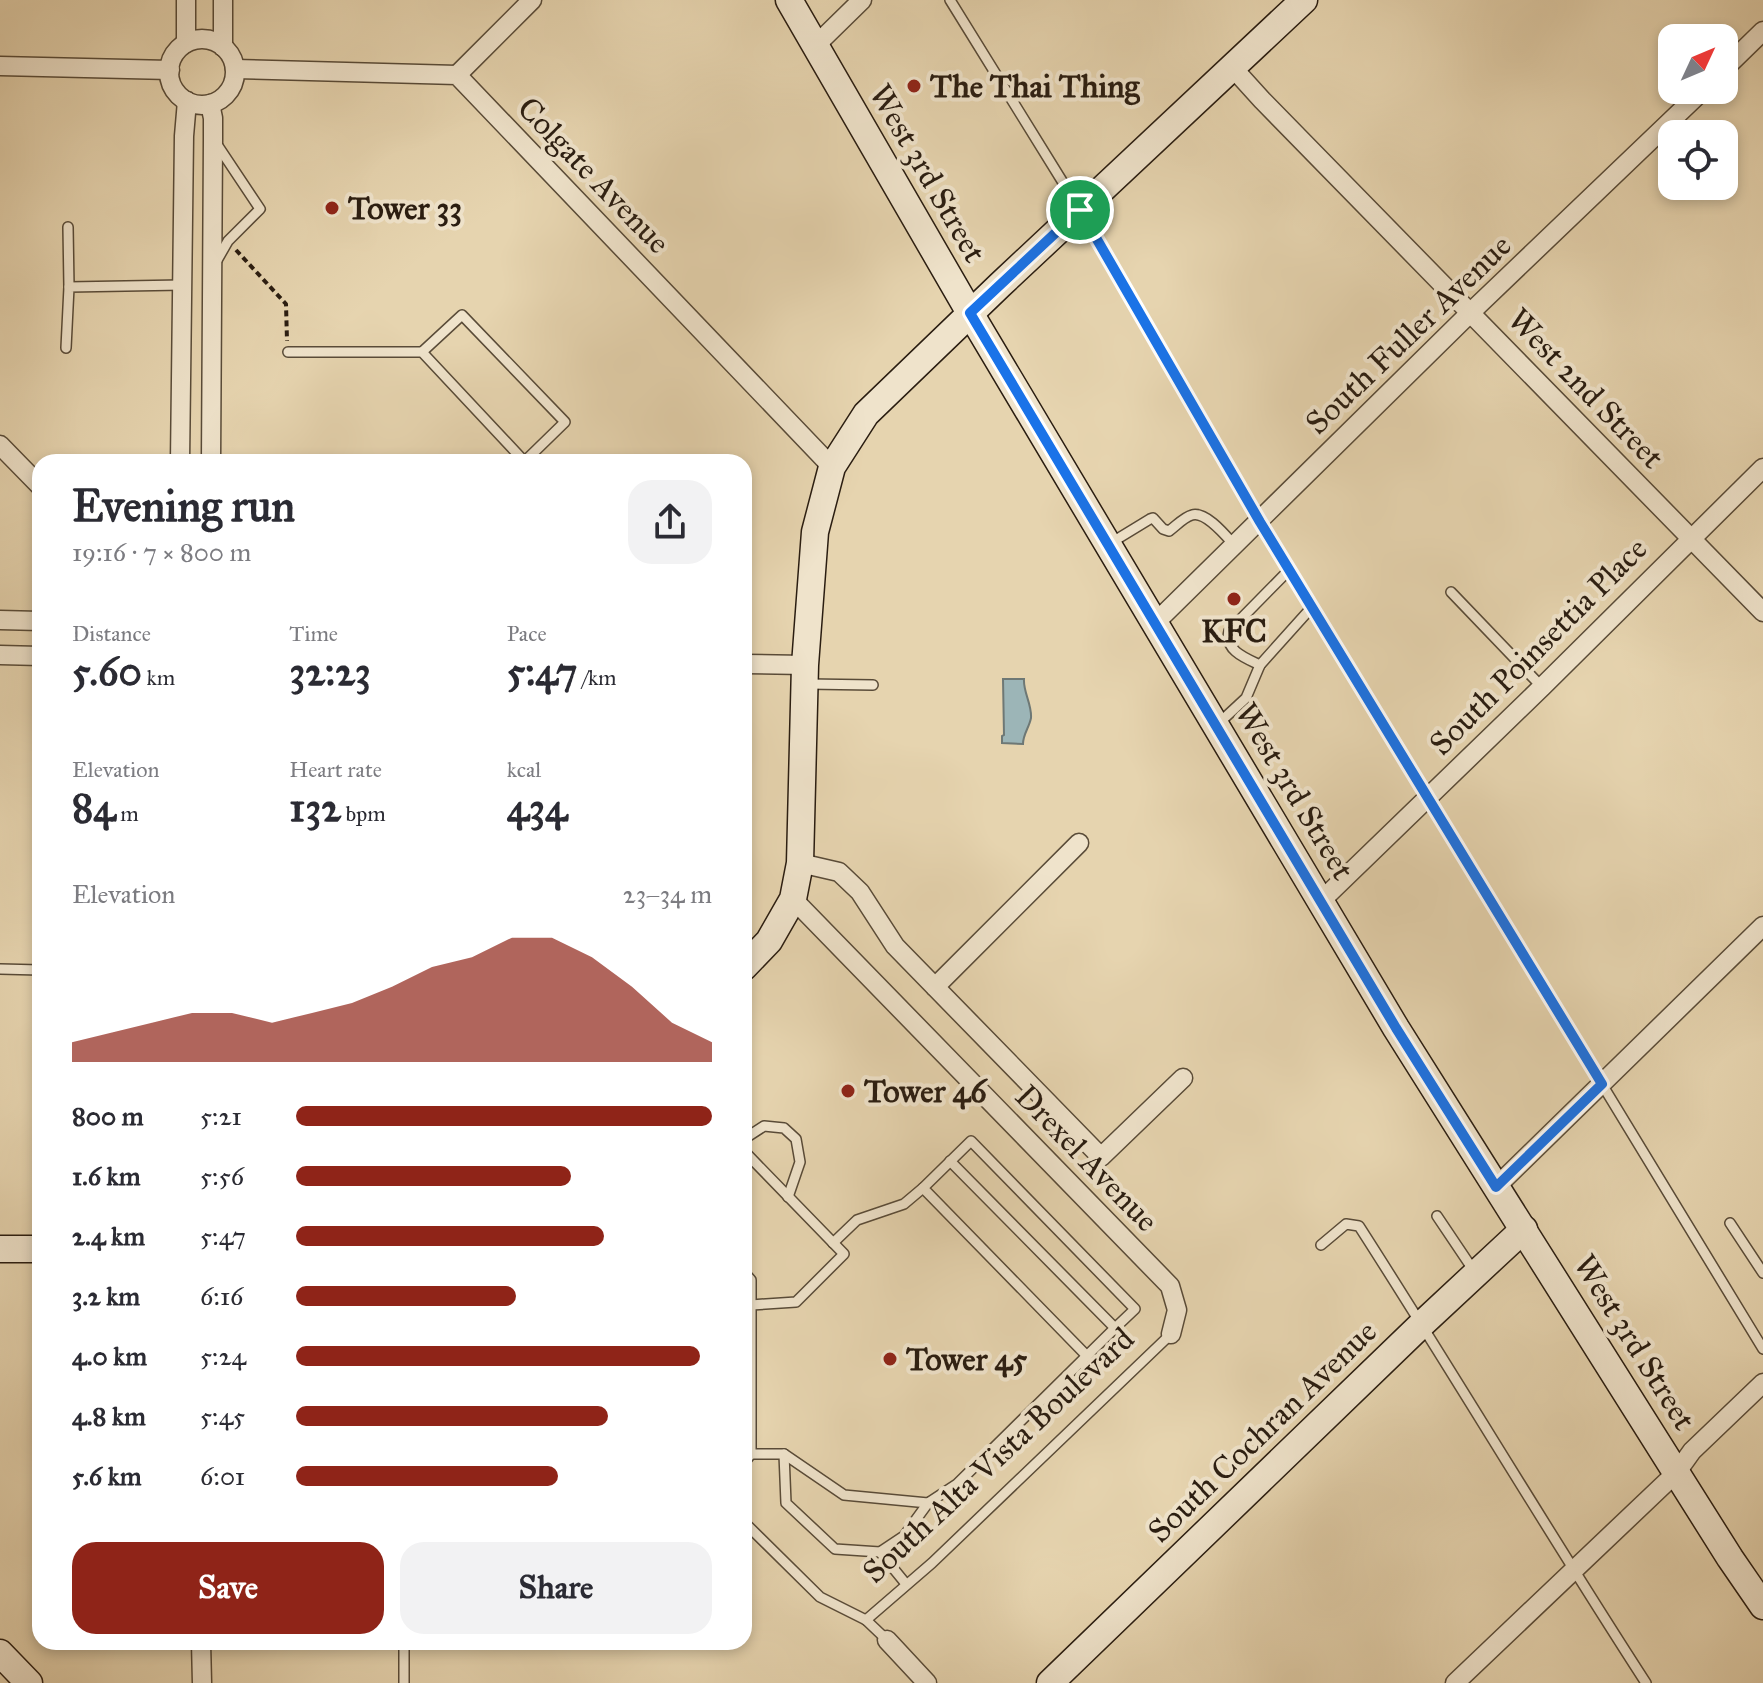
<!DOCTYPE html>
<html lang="en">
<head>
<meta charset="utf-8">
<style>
  :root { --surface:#fff; --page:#f2f2f3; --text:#2b2b33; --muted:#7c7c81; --accent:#8f2418 }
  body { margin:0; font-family:"IM FELL Great Primer",serif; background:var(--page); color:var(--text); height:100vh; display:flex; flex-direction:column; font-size:30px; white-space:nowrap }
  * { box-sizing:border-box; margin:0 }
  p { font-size:26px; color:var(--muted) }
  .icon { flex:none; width:44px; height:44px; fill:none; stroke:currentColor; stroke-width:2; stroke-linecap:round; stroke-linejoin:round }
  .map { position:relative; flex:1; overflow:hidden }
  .side { position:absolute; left:32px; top:454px; width:720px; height:1196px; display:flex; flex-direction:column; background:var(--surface); border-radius:24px; box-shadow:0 4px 12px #0003 }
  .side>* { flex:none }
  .needle { width:52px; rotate:46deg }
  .controls { position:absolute; left:1658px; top:24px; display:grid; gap:16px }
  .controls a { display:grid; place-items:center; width:80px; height:80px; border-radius:16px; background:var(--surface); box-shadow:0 4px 12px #0003; font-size:40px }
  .pin { position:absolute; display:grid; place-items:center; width:68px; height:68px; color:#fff; margin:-34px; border:4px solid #fff; border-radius:50%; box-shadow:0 2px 8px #0007 }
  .round { display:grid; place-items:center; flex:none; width:84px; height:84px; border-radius:24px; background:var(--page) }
  .head { display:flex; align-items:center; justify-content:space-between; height:136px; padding:0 40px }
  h1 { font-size:44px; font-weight:700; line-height:60px }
  .figures { display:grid; grid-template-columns:repeat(3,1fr); gap:12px; height:136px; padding:8px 40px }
  .figures div { display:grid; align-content:center }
  .figures b { font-size:40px; font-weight:700 }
  .figures small { font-size:22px; font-weight:400 }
  .figures p { font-size:22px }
  .chart { height:224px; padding:16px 40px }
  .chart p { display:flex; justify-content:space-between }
  .chart svg { width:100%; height:144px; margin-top:8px; fill:var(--accent); opacity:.7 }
  .action { display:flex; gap:16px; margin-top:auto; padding:16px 40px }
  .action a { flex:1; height:92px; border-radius:24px; background:var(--accent); color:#fff; font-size:32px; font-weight:700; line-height:92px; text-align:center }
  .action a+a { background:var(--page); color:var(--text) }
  ul { padding:0 40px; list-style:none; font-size:26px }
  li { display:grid; grid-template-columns:128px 96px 1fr; align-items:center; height:60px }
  li i { height:20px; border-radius:10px; background:var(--accent) }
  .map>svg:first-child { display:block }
  .water { fill:#9cb5b7; stroke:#6e7875; stroke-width:2 }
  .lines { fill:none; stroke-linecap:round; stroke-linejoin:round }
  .lane-casing { stroke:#594b38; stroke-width:12 }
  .street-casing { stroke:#594b38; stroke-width:21 }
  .secondary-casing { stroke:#2a1d11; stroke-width:29 }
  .path { stroke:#2a1d11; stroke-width:4; stroke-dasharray:6 4; stroke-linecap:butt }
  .lane { stroke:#efe3cb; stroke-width:9 }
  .street { stroke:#efe3cb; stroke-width:18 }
  .secondary { stroke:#efe3cb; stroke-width:26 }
  .route-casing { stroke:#fff; stroke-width:16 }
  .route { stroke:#1a73e8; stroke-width:10 }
  .poi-dot { fill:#8f2418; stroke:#efe3cb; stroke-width:3 }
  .labels { text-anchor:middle; stroke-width:8; stroke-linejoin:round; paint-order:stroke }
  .poi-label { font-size:32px; font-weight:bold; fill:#2a1d11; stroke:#efe3cb; text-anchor:start }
  .street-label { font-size:32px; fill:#2a1d11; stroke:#efe3cb }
</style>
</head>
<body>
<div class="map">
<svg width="1763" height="1683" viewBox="0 0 1763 1683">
  <rect width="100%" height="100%" fill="#e6d4af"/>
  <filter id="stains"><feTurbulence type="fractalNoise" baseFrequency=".0025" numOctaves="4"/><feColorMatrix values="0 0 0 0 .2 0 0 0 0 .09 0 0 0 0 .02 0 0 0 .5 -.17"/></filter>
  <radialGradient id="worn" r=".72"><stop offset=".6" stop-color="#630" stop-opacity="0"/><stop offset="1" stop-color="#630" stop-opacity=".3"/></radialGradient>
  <!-- water -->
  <path class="water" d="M1003,679H1024C1023,692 1032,704 1031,718C1029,728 1023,734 1023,744L1002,743V736L1004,735Z"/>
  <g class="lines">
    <!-- lane casing -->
    <g class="lane-casing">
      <g id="lane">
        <path d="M950,0L1080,210L1260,522L1763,1349"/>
        <path d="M216,143L260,209L228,241L216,262"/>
        <path d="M68,227L69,287"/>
        <path d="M66,348L69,287L182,285"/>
        <path d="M288,352H422L525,462"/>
        <path d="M422,352L462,315L565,422L525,461"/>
        <path d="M1109,544L1150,519L1153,518L1163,529L1169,531C1176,526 1184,517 1192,515C1206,511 1226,536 1235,546"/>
        <path d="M1451,592L1542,687"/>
        <path d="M1260,665C1245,658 1224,650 1229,631L1289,570"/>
        <path d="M808,684L873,685"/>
        <path d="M1219,723L1246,698L1260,665L1312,607"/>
        <path d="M0,969L40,970"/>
        <path d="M744,1139L764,1126L784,1128L796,1139L800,1162L788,1197"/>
        <path d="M744,1151L844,1254L796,1302L751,1305"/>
        <path d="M1437,1216L1474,1271"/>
        <path d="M1730,1223L1763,1273"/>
        <path d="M833,1243L857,1220L904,1204L923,1188"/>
        <path d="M1321,1245L1346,1224L1359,1226C1456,1377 1548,1532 1646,1683"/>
        <path d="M744,1272L751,1280V1454L744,1463"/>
        <path d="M1087,1356L923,1188L971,1141L1135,1309L1115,1328"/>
        <path d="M751,1454H784L844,1495L928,1503L957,1484L1115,1328L950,1161"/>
        <path d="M784,1454L786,1503L835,1549L880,1552L904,1536L928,1503"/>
        <path d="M744,1522L820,1597L866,1620L887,1640"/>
        <path d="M880,1552L906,1584"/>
        <path d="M866,1620L932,1563L1171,1334"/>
        <path d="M404,1642V1683"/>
      </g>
    </g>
    <!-- street casing -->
    <g class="street-casing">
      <g id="street">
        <circle cx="202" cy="72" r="33"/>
        <path d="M186,43V0"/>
        <path d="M815,46L862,0"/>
        <path d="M223,47V0"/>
        <path d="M0,66L170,70"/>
        <path d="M1233,68L1262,100L1763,612"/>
        <path d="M235,69L457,75L832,467"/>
        <path d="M1724,69L1763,31"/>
        <path d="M457,75L532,0"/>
        <path d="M210,104L213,118V140L211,462"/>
        <path d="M0,445L40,486"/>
        <path d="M180,462L184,136L187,101"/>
        <path d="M0,620L40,621"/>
        <path d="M1155,623L1471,312L1703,90"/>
        <path d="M0,655L40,656"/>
        <path d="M744,664L805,665"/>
        <path d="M800,863L839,872L860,892L895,946L1101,1157L1183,1078"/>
        <path d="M793,899L1170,1286L1177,1310L1171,1334"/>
        <path d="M1321,901L1542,687L1763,468"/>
        <path d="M935,987L1079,843"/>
        <path d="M1496,1187L1763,926"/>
        <path d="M887,1640L927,1683"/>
        <path d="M201,1642L202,1683"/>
        <path d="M1455,1683L1677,1472L1692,1451L1763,1383"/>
      </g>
    </g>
    <!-- secondary casing -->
    <g class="secondary-casing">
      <g id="secondary">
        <path d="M789,0L970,313L1396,1028L1730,1558L1763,1606"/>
        <path d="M744,967L769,941L793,899L800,863L805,665L815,532L832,467L866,414L1000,285L1304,0"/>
        <path d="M0,1249H40"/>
        <path d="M0,1653L29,1683"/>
        <path d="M1050,1683L1422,1324L1524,1229"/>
      </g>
    </g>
    <!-- path -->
    <path class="path" d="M236,250L286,304L287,341"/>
    <!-- lane -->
    <use href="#lane" class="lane"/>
    <!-- street -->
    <use href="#street" class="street"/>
    <!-- secondary -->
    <use href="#secondary" class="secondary"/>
  </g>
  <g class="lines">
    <!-- route casing -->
    <g class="route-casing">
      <path id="route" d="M1080,210L1260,522L1602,1084L1496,1187L1396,1028L970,313Z"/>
    </g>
    <!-- route -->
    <use href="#route" class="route"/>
  </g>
  <!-- markers -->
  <g class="poi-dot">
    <circle cx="914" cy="86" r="8"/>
    <circle cx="332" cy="208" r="8"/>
    <circle cx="1234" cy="599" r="8"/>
    <circle cx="848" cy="1091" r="8"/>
    <circle cx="890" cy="1359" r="8"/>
  </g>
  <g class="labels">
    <!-- poi labels -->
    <g class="poi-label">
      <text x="930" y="97">The Thai Thing</text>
      <text x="348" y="219">Tower 33</text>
      <text x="1234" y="642" text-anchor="middle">KFC</text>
      <text x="864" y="1102">Tower 46</text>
      <text x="906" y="1370">Tower 45</text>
    </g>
    <!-- street labels -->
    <g class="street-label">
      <text transform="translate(928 173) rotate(60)" y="11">West 3rd Street</text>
      <text transform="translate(594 175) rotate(46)" y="11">Colgate Avenue</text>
      <text transform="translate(1408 334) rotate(-44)" y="11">South Fuller Avenue</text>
      <text transform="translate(1586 388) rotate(46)" y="11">West 2nd Street</text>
      <text transform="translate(1538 646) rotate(-45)" y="11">South Poinsettia Place</text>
      <text transform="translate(1295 791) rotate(59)" y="11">West 3rd Street</text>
      <text transform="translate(1087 1158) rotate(46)" y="11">Drexel Avenue</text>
      <text transform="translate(1635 1342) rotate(58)" y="11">West 3rd Street</text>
      <text transform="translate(1262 1431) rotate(-44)" y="11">South Cochran Avenue</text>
      <text transform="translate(998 1455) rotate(-43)" y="11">South Alta Vista Boulevard</text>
    </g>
  </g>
  <rect width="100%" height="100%" filter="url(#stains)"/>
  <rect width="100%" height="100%" fill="url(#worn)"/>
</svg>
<div class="controls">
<a><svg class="needle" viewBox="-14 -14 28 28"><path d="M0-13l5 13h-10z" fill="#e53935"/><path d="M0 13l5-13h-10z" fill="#7c7c81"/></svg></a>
<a><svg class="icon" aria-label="locate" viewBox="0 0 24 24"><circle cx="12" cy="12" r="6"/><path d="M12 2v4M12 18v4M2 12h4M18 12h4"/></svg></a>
</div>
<div class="pin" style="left:1080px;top:210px;background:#1e9e55"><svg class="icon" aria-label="arrive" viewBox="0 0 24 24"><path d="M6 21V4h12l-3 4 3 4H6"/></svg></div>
<section class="side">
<div class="head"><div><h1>Evening run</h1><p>19:16 · 7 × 800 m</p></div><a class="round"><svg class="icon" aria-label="share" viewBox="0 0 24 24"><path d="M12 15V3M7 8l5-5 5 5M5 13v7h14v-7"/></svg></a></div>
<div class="figures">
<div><p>Distance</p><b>5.60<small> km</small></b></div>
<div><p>Time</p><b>32:23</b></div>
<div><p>Pace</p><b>5:47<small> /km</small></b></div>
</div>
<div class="figures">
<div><p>Elevation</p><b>84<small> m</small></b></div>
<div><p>Heart rate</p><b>132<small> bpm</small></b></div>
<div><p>kcal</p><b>434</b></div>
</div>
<div class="chart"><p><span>Elevation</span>23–34 m</p>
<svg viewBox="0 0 160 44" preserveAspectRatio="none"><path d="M0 44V38L10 35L20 32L30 29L40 29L50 32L60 29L70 26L80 21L90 15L100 12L110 6L120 6L130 12L140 21L150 32L160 38V44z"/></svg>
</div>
<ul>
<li><b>800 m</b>5:21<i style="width:100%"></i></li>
<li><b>1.6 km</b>5:56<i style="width:66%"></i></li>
<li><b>2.4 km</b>5:47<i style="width:74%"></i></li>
<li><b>3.2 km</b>6:16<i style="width:53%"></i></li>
<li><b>4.0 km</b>5:24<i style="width:97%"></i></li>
<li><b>4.8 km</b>5:45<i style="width:75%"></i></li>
<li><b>5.6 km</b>6:01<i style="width:63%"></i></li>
</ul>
<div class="action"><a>Save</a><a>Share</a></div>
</section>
</div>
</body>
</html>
